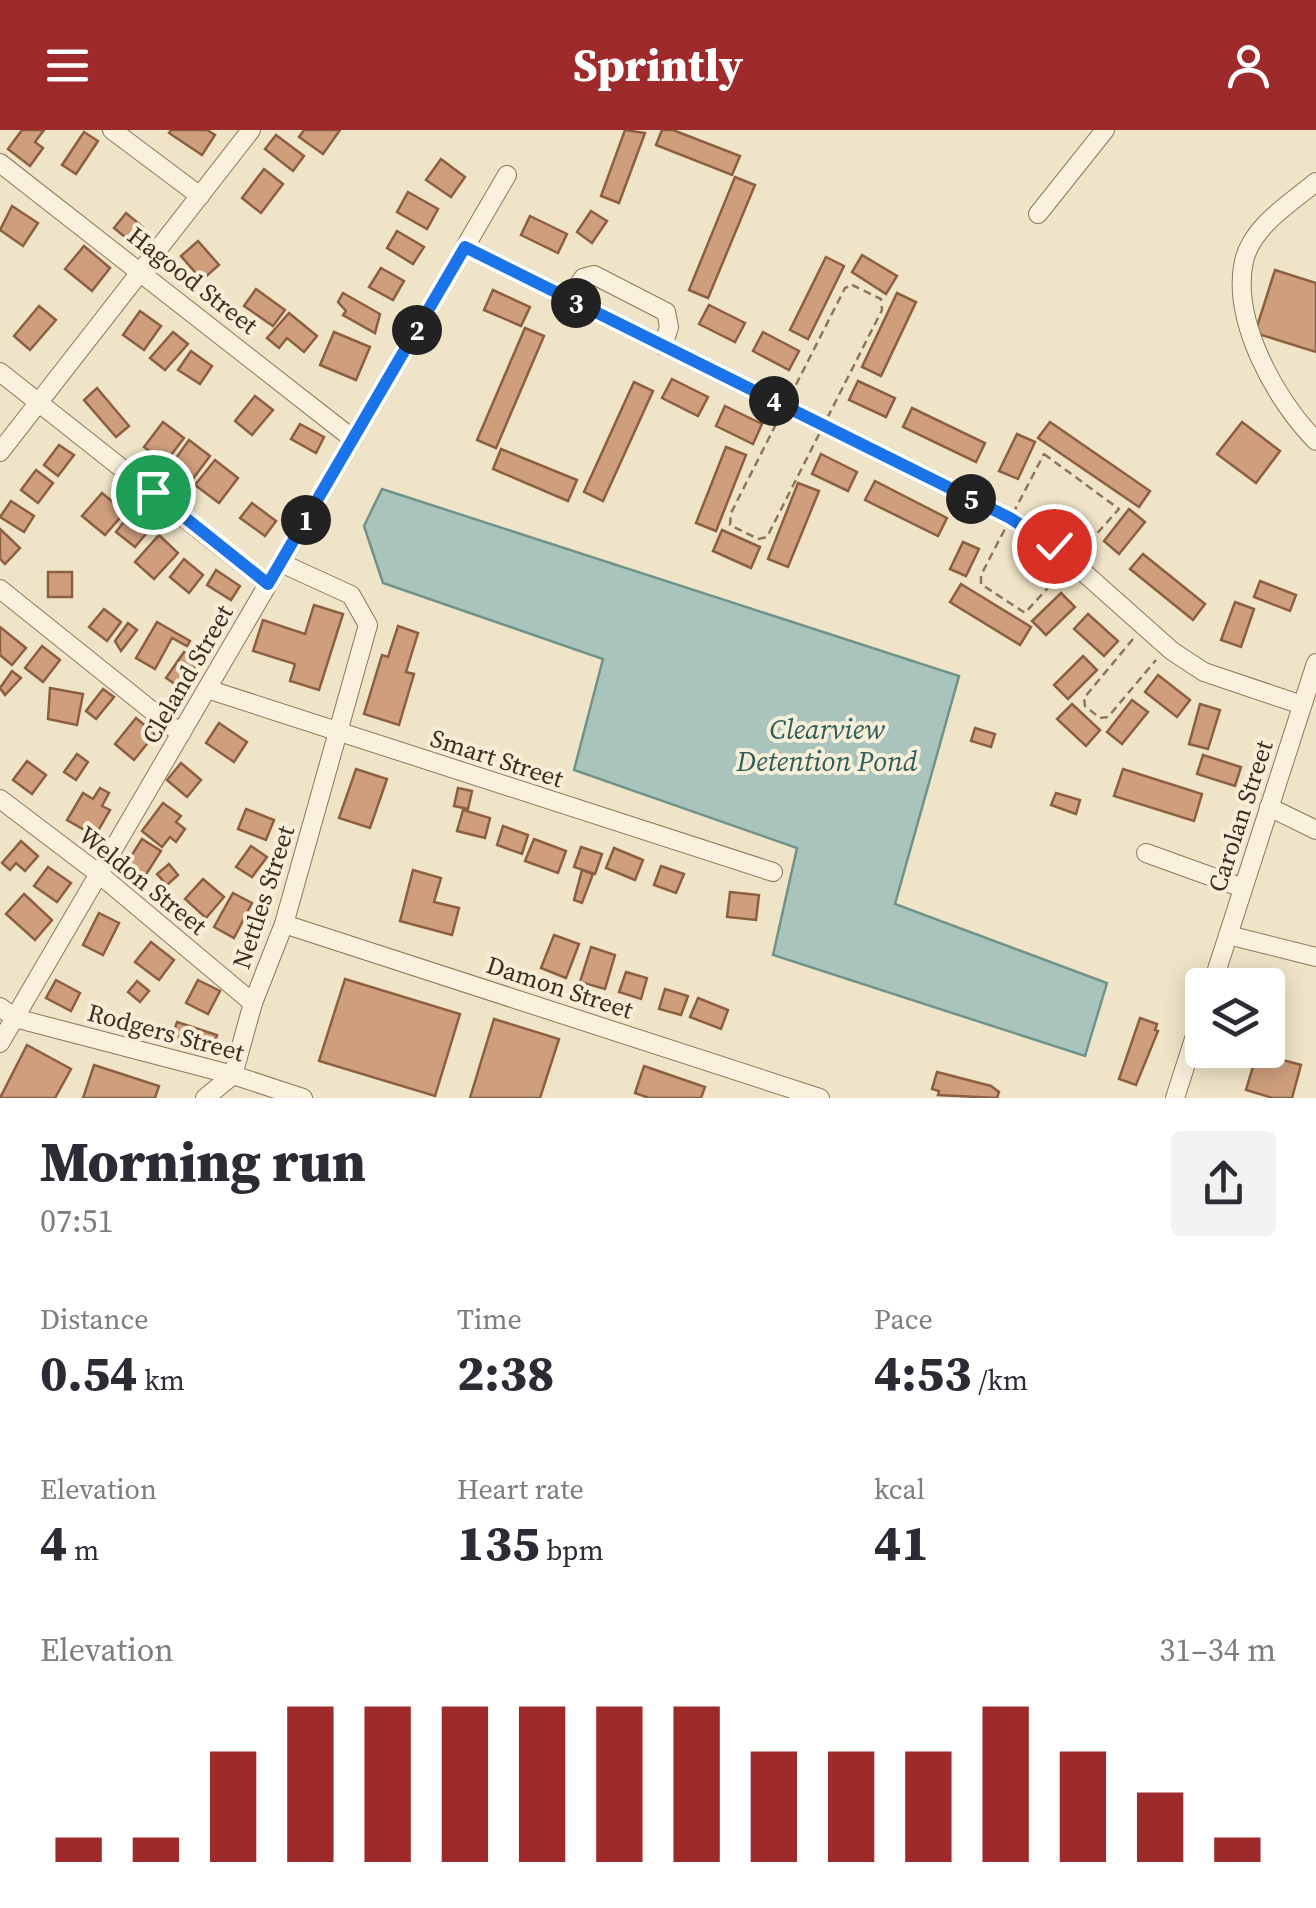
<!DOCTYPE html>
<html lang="en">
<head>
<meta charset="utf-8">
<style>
  :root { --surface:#fff; --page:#f2f2f3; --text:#2b2b33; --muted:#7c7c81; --accent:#9e2a2b }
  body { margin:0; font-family:"Source Serif 4",serif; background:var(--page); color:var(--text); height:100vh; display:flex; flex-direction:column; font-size:38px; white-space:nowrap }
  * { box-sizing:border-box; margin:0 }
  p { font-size:32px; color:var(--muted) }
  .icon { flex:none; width:55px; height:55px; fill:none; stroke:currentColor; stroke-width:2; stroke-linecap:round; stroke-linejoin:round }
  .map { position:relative; height:968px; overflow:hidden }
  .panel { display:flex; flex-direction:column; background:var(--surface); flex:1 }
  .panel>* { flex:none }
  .buttons { position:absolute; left:1185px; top:838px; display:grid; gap:20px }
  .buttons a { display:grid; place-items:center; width:100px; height:100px; border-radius:10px; background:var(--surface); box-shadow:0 5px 25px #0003; font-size:50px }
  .pin { position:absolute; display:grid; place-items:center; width:85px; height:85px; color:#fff; margin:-42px; border:5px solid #fff; border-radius:50%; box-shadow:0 2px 10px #0007 }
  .km { position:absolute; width:50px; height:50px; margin:-25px; border-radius:50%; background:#222; color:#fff; font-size:28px; line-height:50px; text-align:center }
  .round { display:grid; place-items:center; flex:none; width:105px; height:105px; border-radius:10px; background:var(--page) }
  .headline { display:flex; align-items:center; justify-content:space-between; height:170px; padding:0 40px }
  h1 { font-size:55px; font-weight:800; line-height:75px }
  .stats { display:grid; grid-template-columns:repeat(3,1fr); gap:15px; height:170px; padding:10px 40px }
  .stats div { display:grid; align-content:center }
  .stats b { font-size:50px; font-weight:800 }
  .stats small { font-size:28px; font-weight:400 }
  .stats p { font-size:28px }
  .chart { height:280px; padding:20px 40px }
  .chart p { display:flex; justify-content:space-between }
  .chart svg { width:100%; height:180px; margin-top:10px; stroke:var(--accent); stroke-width:6 }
  header { display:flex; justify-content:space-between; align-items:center; height:130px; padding:0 40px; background:var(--accent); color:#fff; font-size:45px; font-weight:800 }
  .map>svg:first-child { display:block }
  .water { fill:#a9c4bc; stroke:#6f938a; stroke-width:2.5 }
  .building { fill:#cf9f7d; stroke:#8d5f41; stroke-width:2.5 }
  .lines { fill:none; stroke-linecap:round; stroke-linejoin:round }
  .minor-casing { stroke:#8d765c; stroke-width:20 }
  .path { stroke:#8d765c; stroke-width:2.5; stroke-dasharray:8 5; stroke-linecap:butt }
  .minor { stroke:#faf1dc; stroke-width:18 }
  .route-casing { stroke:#fff; stroke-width:20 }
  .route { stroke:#1a73e8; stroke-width:12 }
  .labels { text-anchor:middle; stroke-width:8; stroke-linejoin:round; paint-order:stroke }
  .street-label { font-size:25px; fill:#3d2e20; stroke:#f7eed8 }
  .water-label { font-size:28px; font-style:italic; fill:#2f5d5a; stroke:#f7eed8 }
</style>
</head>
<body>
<header><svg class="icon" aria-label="menu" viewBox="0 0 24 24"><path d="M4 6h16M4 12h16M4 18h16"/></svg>Sprintly<svg class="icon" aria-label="person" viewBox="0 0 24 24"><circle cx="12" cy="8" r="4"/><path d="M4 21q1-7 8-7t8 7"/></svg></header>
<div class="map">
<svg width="1316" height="968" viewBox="0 0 1316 968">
  <rect width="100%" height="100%" fill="#f0e4c8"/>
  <!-- water -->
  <path class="water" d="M382,359L959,546L895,774L1107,853L1085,926L773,825L797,718L574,640L603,529L383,453L364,396Z"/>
  <!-- building -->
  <g class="building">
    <path d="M22,0H44L35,12L43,18L30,36L8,19Z"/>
    <path d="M171,0H207L215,5L202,25L169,3Z"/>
    <path d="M304,0H340L323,24L299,7Z"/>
    <path d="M625,0L645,3L619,73L601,66Z"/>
    <path d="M662,0H673L740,26L732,45L656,15Z"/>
    <path d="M84,2L98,11L76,44L62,35Z"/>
    <path d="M276,5L304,26L293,41L265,19Z"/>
    <path d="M441,29L465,47L451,67L426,50Z"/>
    <path d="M264,39L283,54L261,83L242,68Z"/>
    <path d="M735,47L755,55L708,168L689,160Z"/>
    <path d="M408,62L438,79L427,99L397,82Z"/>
    <path d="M12,76L38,93L23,116L0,100Z"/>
    <path d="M591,81L607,91L592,113L577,102Z"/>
    <path d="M126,83L143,97L130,111L114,98Z"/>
    <path d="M530,86L567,104L558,123L521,105Z"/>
    <path d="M397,101L424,117L413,134L387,118Z"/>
    <path d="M198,111L219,135L202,150L181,126Z"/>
    <path d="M84,116L110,138L92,161L65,139Z"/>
    <path d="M862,125L897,146L886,164L852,142Z"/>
    <path d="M826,127L844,136L808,209L790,200Z"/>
    <path d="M381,138L404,151L393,170L369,157Z"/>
    <path d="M1275,140L1316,153V222L1255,203Z"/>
    <path d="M256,159L285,180L273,196L244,176Z"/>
    <path d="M493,160L530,177L521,196L484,180Z"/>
    <path d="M343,163L380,184L375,203L343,185L346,181L338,172Z"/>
    <path d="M897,163L916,172L881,246L862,237Z"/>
    <path d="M709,175L745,193L735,212L699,194Z"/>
    <path d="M39,176L56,190L30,220L14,206Z"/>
    <path d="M140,181L161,196L144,220L123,205Z"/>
    <path d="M289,183L317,206L304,222L287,208L279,218L267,208Z"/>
    <path d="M525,198L544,206L496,318L477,310Z"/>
    <path d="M173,202L188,214L165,240L150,228Z"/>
    <path d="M334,202L370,217L356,250L320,235Z"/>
    <path d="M763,202L799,221L789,240L753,221Z"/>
    <path d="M191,221L212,236L200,254L178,240Z"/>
    <path d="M672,249L708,267L698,286L662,268Z"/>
    <path d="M858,251L895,268L886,287L849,270Z"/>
    <path d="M634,252L653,261L603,371L584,362Z"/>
    <path d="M97,258L129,296L116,307L84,270Z"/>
    <path d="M255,266L273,280L252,305L235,291Z"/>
    <path d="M725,276L762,294L753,314L716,296Z"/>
    <path d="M912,278L985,313L976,332L903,297Z"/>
    <path d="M163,292L184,308L165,333L144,317Z"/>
    <path d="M1050,292L1150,361L1139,377L1038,308Z"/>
    <path d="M1242,292L1280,321L1256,353L1217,324Z"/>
    <path d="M300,294L324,307L316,323L291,309Z"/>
    <path d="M1017,304L1035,312L1018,349L999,341Z"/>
    <path d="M189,310L210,326L192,350L171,335Z"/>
    <path d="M59,315L74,325L58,346L44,335Z"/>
    <path d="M726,317L746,325L716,401L696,393Z"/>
    <path d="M501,319L577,350L568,371L493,339Z"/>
    <path d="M821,324L857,342L848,361L812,344Z"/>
    <path d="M215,330L238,348L219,373L195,355Z"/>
    <path d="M36,340L53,353L38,373L21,360Z"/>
    <path d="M875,351L947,388L938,406L865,370Z"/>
    <path d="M798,353L819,361L788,437L768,429Z"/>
    <path d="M102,363L125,382L105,405L82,386Z"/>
    <path d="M11,371L34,386L24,402L0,387Z"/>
    <path d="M252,373L276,391L265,406L240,388Z"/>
    <path d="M1129,379L1145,392L1119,424L1104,411Z"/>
    <path d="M130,384L150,399L135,417L116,402Z"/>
    <path d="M0,399L20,418L5,434L0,429Z"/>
    <path d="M722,400L760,417L751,438L713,421Z"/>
    <path d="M159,405L178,423L154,449L135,432Z"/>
    <path d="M963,412L979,419L966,446L950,439Z"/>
    <path d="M1143,424L1205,474L1193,490L1130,439Z"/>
    <path d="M184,429L203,445L189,463L170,447Z"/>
    <path d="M216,440L240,456L231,470L207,455Z"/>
    <rect x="48" y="442" width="24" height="25"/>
    <path d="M1260,451L1296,465L1290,481L1254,467Z"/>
    <path d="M961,454L1031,497L1020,515L950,472Z"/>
    <path d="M1061,463L1075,477L1046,505L1032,491Z"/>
    <path d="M1235,472L1254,479L1241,517L1221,510Z"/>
    <path d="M314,475L343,484L319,560L290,551L295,534L253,521L263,490L305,504Z"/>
    <path d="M104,479L121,492L107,511L89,497Z"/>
    <path d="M1088,484L1118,511L1104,526L1074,499Z"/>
    <path d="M157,492L190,511L187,516L172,508L155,539L136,528Z"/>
    <path d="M128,493L137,500L121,521L115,511Z"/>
    <path d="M398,496L418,503L406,542L414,544L399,595L364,584L382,525L388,527Z"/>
    <path d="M0,497L26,518L12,535L0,525Z"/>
    <path d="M42,516L60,530L43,552L25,538Z"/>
    <path d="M184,522L199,532L181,558L166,548Z"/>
    <path d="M1083,526L1097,540L1068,569L1054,555Z"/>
    <path d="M12,541L21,548L5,565L0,558Z"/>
    <path d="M1158,545L1190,570L1177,587L1145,562Z"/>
    <path d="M50,558L83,564L77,595L48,589Z"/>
    <path d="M103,559L114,567L96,589L86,581Z"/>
    <path d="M1132,570L1148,582L1122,614L1107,602Z"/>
    <path d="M1072,574L1100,600L1086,616L1057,589Z"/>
    <path d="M1200,574L1220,580L1208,619L1189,614Z"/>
    <path d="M136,588L155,604L134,630L115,614Z"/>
    <path d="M219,593L247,612L234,632L206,613Z"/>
    <path d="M975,598L995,604L991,617L971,611Z"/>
    <path d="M77,624L88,632L76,650L64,642Z"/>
    <path d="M1203,625L1241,637L1235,656L1197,644Z"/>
    <path d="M27,631L46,645L32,664L13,650Z"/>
    <path d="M181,633L201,650L187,667L167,650Z"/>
    <path d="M356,639L387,649L370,698L339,688Z"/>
    <path d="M1123,639L1202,664L1194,691L1114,666Z"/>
    <path d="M100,658L109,663L102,676L110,680L95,706L67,690L83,663L93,669Z"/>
    <path d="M458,658L472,661L468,679L454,676Z"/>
    <path d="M1056,663L1080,670L1076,684L1051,675Z"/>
    <path d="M163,673L181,686L176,692L185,699L176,712L170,707L162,717L142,701Z"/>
    <path d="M246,679L274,690L266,710L238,699Z"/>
    <path d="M463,680L490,688L485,708L457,701Z"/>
    <path d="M503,696L528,705L522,724L497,715Z"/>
    <path d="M142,709L161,721L145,746L126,734Z"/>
    <path d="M534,709L566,721L558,743L525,731Z"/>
    <path d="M21,711L38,726L25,741L16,733L10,740L2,733Z"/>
    <path d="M251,716L267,727L252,747L236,737Z"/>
    <path d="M581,717L602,724L595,744L574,737Z"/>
    <path d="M614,718L643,730L635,750L606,738Z"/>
    <path d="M169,734L178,745L167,755L157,744Z"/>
    <path d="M661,736L684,744L676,763L654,755Z"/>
    <path d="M48,737L71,753L57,772L34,756Z"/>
    <path d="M413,740L441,748L434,772L459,778L452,805L400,791Z"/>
    <path d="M582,740L593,744L582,773L574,770Z"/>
    <path d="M203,749L224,767L206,788L185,769Z"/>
    <path d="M730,762L759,765L756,790L727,787Z"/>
    <path d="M233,763L252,773L234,808L214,797Z"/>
    <path d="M24,764L52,790L35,810L6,784Z"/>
    <path d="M99,783L119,793L103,825L83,815Z"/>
    <path d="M554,805L579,814L566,848L541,838Z"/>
    <path d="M151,812L174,830L159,850L135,832Z"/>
    <path d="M591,817L615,825L605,859L580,852Z"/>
    <path d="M626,842L647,848L641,869L619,862Z"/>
    <path d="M345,849L460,884L435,966L319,931Z"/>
    <path d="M56,850L80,863L71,881L46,868Z"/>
    <path d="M198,850L220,861L208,884L186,873Z"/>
    <path d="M137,851L149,861L140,872L128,862Z"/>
    <path d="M665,859L688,866L681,885L659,879Z"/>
    <path d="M698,868L728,880L721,899L690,887Z"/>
    <path d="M1140,888L1157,894L1155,900L1158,901L1136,955L1119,949Z"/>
    <path d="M494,889L559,909L540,968H470Z"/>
    <path d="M177,892L217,905L212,922L171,909Z"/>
    <path d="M27,915L71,939L55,968H0Z"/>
    <path d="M1257,923L1301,935L1292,968H1273L1246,960Z"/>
    <path d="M94,935L159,956L155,968H83Z"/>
    <path d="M644,936L705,957L701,968H649L635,963Z"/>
    <path d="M937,942L991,956L999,962L997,968L938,965L939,961L932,959Z"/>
  </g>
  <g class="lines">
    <!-- minor casing -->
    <g class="minor-casing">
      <g id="minor">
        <path d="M112,0L200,66"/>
        <path d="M0,33L353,309"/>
        <path d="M1316,52C1291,73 1252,96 1244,131C1231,190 1276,271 1316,311"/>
        <path d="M1038,84L1105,0"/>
        <path d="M465,117L1010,388L1054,416L1172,521L1204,542L1302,575"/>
        <path d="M569,169L583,148L594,145L666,182L669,197L663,216"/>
        <path d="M0,242L268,454"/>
        <path d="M0,322L251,0"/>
        <path d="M0,459L181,604"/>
        <path d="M207,559L773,742"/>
        <path d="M0,669L99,744L253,873"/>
        <path d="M1269,677L1316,700"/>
        <path d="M1146,723L1243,758"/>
        <path d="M284,794L820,968"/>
        <path d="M1228,805L1316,827"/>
        <path d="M1212,855L1316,533"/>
        <path d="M0,877L15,888L233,945L303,968"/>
        <path d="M0,913L507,45"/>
        <path d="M205,968L233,945L253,873L284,794L368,495L351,465L281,433"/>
        <path d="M1175,968L1202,884"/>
      </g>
    </g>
    <!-- path -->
    <g class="path">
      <path d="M852,155L881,169L882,180L767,407L758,409L730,395L731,383L845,158Z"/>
      <path d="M1044,324L1119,379L1025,483L981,454V445Z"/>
      <path d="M1133,509L1084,568L1085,576L1100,588L1108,587L1156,530"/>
    </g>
    <!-- minor -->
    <use href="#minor" class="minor"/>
  </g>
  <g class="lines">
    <!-- route casing -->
    <g class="route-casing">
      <path id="route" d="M153,362L268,454L465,117L1010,388L1054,416"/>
    </g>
    <!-- route -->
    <use href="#route" class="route"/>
  </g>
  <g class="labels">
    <!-- street labels -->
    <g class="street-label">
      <text transform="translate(193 150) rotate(38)" y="9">Hagood Street</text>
      <text transform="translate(187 544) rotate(-60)" y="9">Cleland Street</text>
      <text transform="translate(497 628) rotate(18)" y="9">Smart Street</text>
      <text transform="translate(1240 686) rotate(-72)" y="9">Carolan Street</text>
      <text transform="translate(143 750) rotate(39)" y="9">Weldon Street</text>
      <text transform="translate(263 767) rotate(-72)" y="9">Nettles Street</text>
      <text transform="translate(560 857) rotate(18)" y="9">Damon Street</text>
      <text transform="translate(166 902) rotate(15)" y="9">Rodgers Street</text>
    </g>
    <!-- water labels -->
    <g class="water-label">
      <text x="827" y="609">Clearview<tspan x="827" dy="32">Detention Pond</tspan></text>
    </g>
  </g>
</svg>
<div class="buttons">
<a><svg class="icon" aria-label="layers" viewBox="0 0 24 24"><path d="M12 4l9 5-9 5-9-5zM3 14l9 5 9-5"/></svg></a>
</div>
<div class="pin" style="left:153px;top:362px;background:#1e9e55"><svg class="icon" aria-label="arrive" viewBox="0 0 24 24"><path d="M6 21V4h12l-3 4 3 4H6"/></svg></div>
<div class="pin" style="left:1054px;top:416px;background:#d93025"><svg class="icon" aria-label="check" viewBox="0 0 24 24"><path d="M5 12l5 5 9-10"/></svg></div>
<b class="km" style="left:306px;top:390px">1</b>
<b class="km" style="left:417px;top:200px">2</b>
<b class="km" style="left:576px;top:173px">3</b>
<b class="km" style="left:774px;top:271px">4</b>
<b class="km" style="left:971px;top:369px">5</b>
</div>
<section class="panel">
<div class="headline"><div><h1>Morning run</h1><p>07:51</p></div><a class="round"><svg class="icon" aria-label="share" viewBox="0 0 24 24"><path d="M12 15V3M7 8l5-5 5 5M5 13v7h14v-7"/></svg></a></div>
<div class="stats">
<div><p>Distance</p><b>0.54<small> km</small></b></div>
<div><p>Time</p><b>2:38</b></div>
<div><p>Pace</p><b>4:53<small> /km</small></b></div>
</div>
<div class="stats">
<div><p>Elevation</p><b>4<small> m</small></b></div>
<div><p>Heart rate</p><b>135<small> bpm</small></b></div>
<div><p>kcal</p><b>41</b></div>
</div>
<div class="chart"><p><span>Elevation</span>31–34 m</p>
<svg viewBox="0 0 160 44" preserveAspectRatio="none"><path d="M5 44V38M15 44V38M25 44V17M35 44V6M45 44V6M55 44V6M65 44V6M75 44V6M85 44V6M95 44V17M105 44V17M115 44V17M125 44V6M135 44V17M145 44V27M155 44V38"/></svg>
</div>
</section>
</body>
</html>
